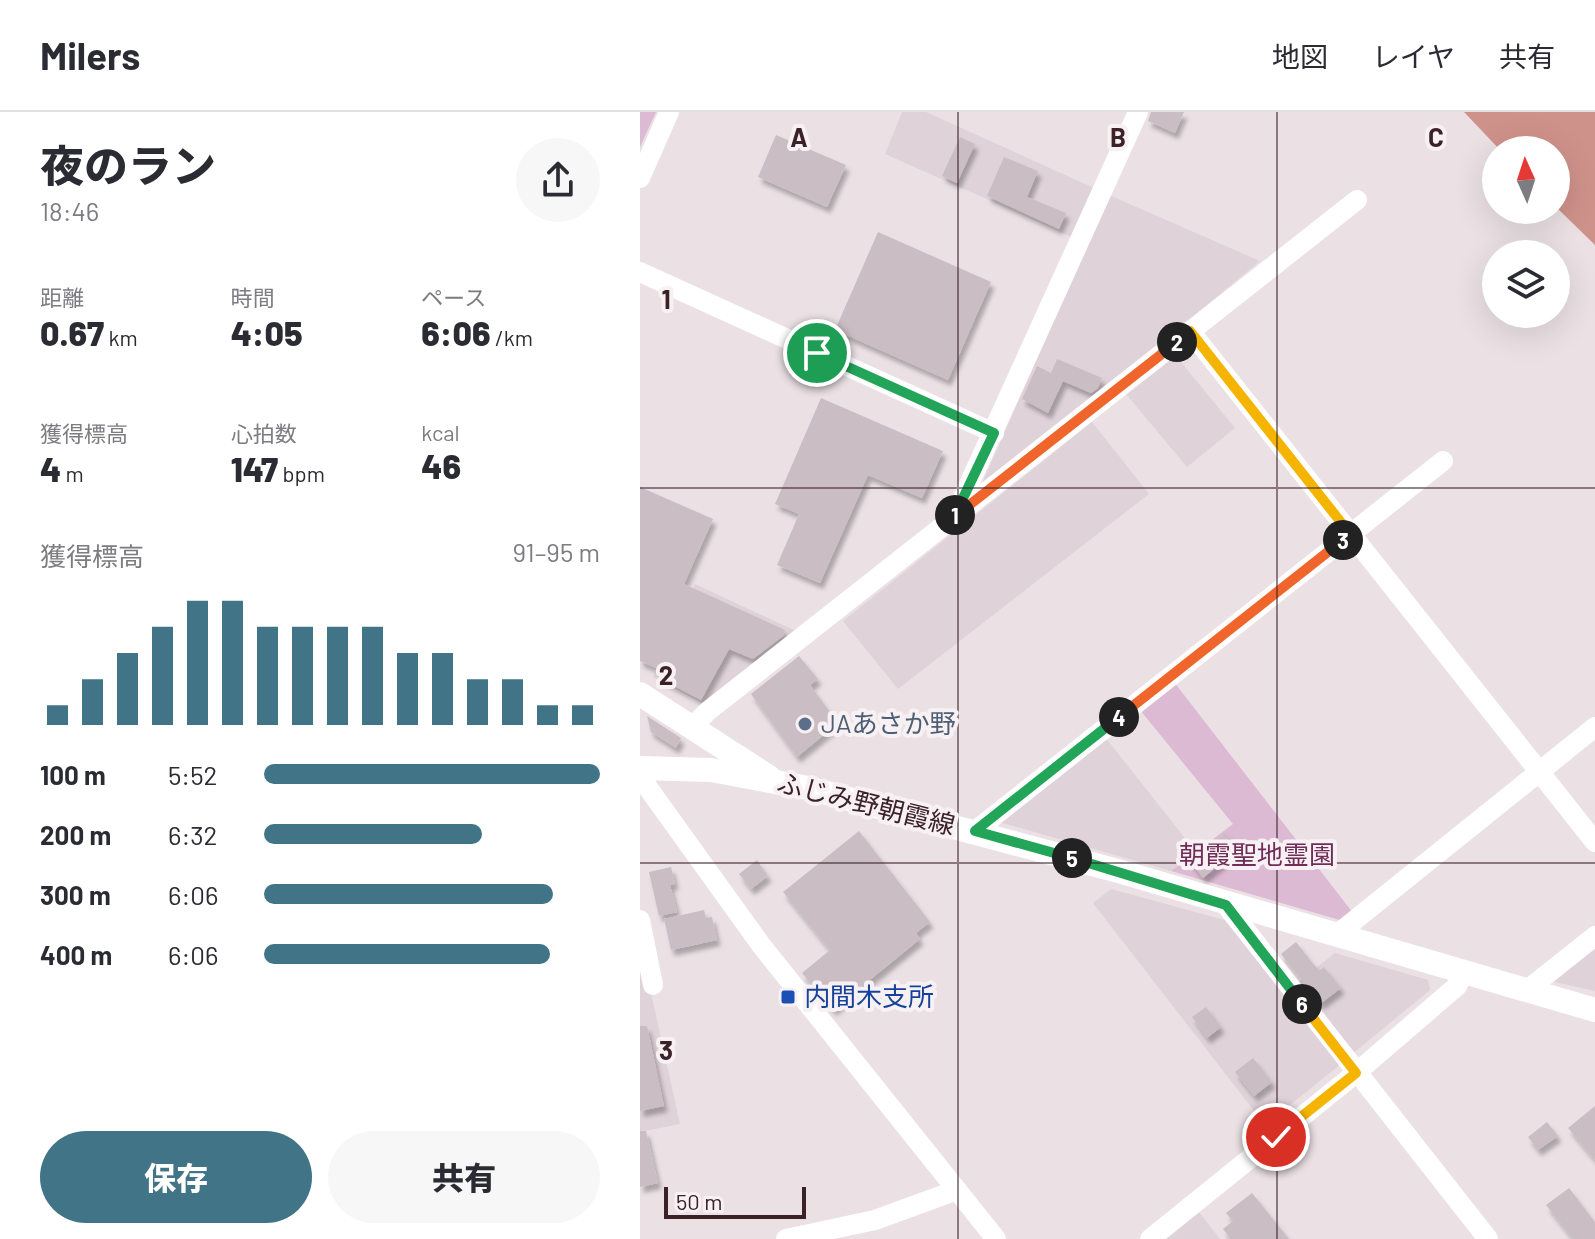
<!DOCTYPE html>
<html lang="ja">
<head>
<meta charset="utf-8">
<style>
  :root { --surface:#fff; --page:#f7f7f7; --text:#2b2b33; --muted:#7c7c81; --line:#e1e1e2; --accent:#417487 }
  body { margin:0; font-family:Barlow,"Noto Sans JP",sans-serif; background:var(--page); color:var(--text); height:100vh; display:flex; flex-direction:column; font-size:30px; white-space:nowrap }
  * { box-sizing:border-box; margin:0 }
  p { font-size:26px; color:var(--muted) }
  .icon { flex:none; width:44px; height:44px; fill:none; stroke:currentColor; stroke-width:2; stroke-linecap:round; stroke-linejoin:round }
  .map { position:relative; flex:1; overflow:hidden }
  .panel { display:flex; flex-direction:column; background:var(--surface); width:640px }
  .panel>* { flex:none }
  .needle { width:52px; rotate:357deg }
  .controls { position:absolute; left:842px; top:24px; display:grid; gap:16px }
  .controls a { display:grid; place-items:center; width:88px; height:88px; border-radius:50%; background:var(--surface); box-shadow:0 8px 32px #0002; font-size:40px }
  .scale { position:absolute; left:24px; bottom:20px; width:142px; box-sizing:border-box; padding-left:8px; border:4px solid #3b2229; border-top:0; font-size:22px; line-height:28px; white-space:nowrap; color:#3b2229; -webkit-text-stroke:6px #f8f1f4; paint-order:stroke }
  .pin { position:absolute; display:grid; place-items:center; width:68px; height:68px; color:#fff; margin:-34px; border:4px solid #fff; border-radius:50%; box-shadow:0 2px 8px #0007 }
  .km { position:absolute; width:40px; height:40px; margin:-20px; border-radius:50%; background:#222; color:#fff; font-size:22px; line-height:40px; text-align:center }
  .round { display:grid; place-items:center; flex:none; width:84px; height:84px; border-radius:42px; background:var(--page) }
  .headline { display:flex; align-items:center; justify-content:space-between; height:136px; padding:0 40px }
  h1 { font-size:44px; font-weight:800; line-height:60px }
  .stats { display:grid; grid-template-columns:repeat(3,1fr); gap:12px; height:136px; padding:8px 40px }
  .stats div { display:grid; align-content:center }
  .stats b { font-size:34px; font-weight:800 }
  .stats small { font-size:22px; font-weight:400 }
  .stats p { font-size:22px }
  .chart { height:224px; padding:16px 40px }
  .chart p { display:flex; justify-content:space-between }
  .chart svg { width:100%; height:144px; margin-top:8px; stroke:var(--accent); stroke-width:6 }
  .primary-button { display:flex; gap:16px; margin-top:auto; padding:16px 40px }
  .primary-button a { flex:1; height:92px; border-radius:48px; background:var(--accent); color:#fff; font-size:32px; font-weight:800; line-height:92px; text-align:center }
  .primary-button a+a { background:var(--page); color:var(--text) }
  ul { padding:0 40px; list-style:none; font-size:26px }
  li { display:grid; grid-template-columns:128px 96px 1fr; align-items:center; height:60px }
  li i { height:20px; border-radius:10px; background:var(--accent) }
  header { display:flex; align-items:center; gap:48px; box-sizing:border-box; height:112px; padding:0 40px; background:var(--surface); border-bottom:2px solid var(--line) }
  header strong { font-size:38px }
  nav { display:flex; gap:44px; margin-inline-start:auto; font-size:28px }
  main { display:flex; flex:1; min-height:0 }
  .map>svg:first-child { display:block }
  .built { fill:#dfd2d8 }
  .green { fill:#dcbad3 }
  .water { fill:#cf928a }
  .building { fill:#cbbdc4; filter:url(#shadow) }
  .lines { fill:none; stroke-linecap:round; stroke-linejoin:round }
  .street { stroke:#fff; stroke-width:20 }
  .secondary { stroke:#fff; stroke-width:24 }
  .split-1-casing { stroke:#fff; stroke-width:16 }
  .split-2-casing { stroke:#fff; stroke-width:16 }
  .split-3-casing { stroke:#fff; stroke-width:16 }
  .split-4-casing { stroke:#fff; stroke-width:16 }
  .split-5-casing { stroke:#fff; stroke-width:16 }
  .split-6-casing { stroke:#fff; stroke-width:16 }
  .split-7-casing { stroke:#fff; stroke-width:16 }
  .split-1 { stroke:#22a559; stroke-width:10 }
  .split-2 { stroke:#f0652b; stroke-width:10 }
  .split-3 { stroke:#f5b400; stroke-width:10 }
  .split-4 { stroke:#f0652b; stroke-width:10 }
  .split-5 { stroke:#22a559; stroke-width:10 }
  .split-6 { stroke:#22a559; stroke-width:10 }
  .split-7 { stroke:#f5b400; stroke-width:10 }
  .grid { fill:none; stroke:#3b2229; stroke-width:2; stroke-opacity:0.55 }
  .service-dot { fill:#5c6f8a; stroke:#f8f1f4; stroke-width:3 }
  .transit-dot { fill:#1a4fb4; stroke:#f8f1f4; stroke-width:3 }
  .labels { text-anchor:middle; stroke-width:8; stroke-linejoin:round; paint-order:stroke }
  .service-label { font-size:26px; fill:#4e5e75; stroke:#f8f1f4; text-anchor:start }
  .street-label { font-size:26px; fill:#3b2229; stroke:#f8f1f4 }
  .park-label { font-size:26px; fill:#702d58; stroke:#f8f1f4 }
  .transit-label { font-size:26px; fill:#164399; stroke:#f8f1f4; text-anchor:start }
  .grid-label { font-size:26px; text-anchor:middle; font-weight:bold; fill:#3b2229; stroke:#f8f1f4; stroke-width:8; stroke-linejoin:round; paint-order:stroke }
</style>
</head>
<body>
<header>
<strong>Milers</strong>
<nav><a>地図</a><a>レイヤ</a><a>共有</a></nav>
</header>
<main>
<section class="panel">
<div class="headline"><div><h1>夜のラン</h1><p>18:46</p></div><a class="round"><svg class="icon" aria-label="share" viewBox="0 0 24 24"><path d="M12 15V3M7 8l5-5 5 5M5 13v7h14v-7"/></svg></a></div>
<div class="stats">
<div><p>距離</p><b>0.67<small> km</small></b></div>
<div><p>時間</p><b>4:05</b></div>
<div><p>ペース</p><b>6:06<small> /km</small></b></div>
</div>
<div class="stats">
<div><p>獲得標高</p><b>4<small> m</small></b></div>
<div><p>心拍数</p><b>147<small> bpm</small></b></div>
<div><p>kcal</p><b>46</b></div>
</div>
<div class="chart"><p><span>獲得標高</span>91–95 m</p>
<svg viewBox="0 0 160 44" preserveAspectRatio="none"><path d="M5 44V38M15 44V30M25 44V22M35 44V14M45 44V6M55 44V6M65 44V14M75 44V14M85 44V14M95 44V14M105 44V22M115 44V22M125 44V30M135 44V30M145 44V38M155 44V38"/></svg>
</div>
<ul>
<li><b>100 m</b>5:52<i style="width:100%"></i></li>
<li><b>200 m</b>6:32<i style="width:65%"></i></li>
<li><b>300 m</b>6:06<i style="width:86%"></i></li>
<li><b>400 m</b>6:06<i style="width:85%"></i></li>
</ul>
<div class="primary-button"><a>保存</a><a>共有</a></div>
</section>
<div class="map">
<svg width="955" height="1127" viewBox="0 0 955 1127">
  <defs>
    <filter id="shadow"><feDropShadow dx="3.5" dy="6" stdDeviation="2" flood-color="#0004"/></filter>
  </defs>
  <rect width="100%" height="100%" fill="#ebe1e5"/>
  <!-- built -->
  <g class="built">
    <path d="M262,0H286L454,76L432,125L245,42Z"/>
    <path d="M469,83L620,149L337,383Z"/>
    <path d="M536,244L595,316L547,355L486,282Z"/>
    <path d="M452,310L509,382L258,577L203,509Z"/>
    <path d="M55,472L158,520L64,592L13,565Z"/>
    <path d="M465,625L556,740L531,759L359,710Z"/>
    <path d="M471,777L588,809L701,952L625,1013L453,791Z"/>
    <path d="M0,831L40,1012L0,1020Z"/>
    <path d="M955,833V879L910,869Z"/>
    <path d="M695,841L788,868L790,878L711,943L656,872Z"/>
    <path d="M559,1100L580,1127H525Z"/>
  </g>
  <!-- green -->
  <g class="green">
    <path d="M0,0H16L0,35Z"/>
    <path d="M534,570L713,801L703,809L531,759L593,712L500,598Z"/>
  </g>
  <!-- water -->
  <path class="water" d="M824,0H955V133L916,95V38H860Z"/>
  <!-- building -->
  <g class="building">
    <path d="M511,0H544L535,21L508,9Z"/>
    <path d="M136,23L206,53L187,95L118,65Z"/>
    <path d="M320,25L335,32L317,71L302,64Z"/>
    <path d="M364,45L398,59L387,85L426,101L419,117L347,84Z"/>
    <path d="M238,120L351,170L308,268L195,218Z"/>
    <path d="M417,247L462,266L458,276L451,281L423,269L408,301L382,287L397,254L411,261Z"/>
    <path d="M181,286L303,339L282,386L228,363L180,471L137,453L159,402L135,392Z"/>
    <path d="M0,375L73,407L44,472L145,518L143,524L113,547L89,537L61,588L17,565L21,558L0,549Z"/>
    <path d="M159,544L178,567L170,573L198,611L157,645L111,582Z"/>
    <path d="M7,604L41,626L36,636L11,620Z"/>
    <path d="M219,719L290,810L276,821L280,827L193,898L162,861L190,838L143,780Z"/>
    <path d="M586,721L599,737L563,766L550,750Z"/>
    <path d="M117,748L128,764L111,777L99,762Z"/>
    <path d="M31,755L35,772L30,773L37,800L19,804L9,760Z"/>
    <path d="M64,798L66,806L72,805L77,828L31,838L24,807Z"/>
    <path d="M656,830L679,859L684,855L701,876L680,892L641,842Z"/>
    <path d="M566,895L581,915L567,926L552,905Z"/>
    <path d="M0,914H7L24,994L0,999Z"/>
    <path d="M613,946L632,970L614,984L595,960Z"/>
    <path d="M955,994V1048L928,1016Z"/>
    <path d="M907,1010L918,1024L898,1038L888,1025Z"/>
    <path d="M0,1019H6L18,1071L0,1075Z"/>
    <path d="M929,1076L955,1110V1127H933L906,1093Z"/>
    <path d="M612,1081L649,1127H591L583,1117L593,1109L586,1101Z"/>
  </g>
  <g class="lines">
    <!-- street -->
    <g class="street">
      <path d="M0,66L29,0"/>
      <path d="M0,160L354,321"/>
      <path d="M550,219L955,730"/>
      <path d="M316,401L498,0"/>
      <path d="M53,614L68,599L717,88"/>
      <path d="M5,656L6,673L121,833L356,1127"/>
      <path d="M335,719L803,349"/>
      <path d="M586,793L848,1127"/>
      <path d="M0,808L13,873"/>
      <path d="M695,824L955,615"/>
      <path d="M886,879L955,824"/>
      <path d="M146,1127L235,1108L317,1078"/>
      <path d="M510,1127L716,961L817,874L823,862"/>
    </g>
    <!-- secondary -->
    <g class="secondary">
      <path d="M0,582L129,665"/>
      <path d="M0,656L71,658L168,676L478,759L955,898"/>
    </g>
  </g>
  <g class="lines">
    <!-- split-1 casing -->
    <g class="split-1-casing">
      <path id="split-1" d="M177,241L354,321L315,403"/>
    </g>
    <!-- split-2 casing -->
    <g class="split-2-casing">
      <path id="split-2" d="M315,403L314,405L537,230"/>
    </g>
    <!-- split-3 casing -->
    <g class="split-3-casing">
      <path id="split-3" d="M537,230L550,219L711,423L703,428"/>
    </g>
    <!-- split-4 casing -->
    <g class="split-4-casing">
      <path id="split-4" d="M479,605L703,428"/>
    </g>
    <!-- split-5 casing -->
    <g class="split-5-casing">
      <path id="split-5" d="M432,746L335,719L479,605"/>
    </g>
    <!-- split-6 casing -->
    <g class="split-6-casing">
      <path id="split-6" d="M432,746L586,793L662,892"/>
    </g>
    <!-- split-7 casing -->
    <g class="split-7-casing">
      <path id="split-7" d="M636,1025L716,961L662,892"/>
    </g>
    <!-- split-1 -->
    <use href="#split-1" class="split-1"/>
    <!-- split-2 -->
    <use href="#split-2" class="split-2"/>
    <!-- split-3 -->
    <use href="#split-3" class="split-3"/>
    <!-- split-4 -->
    <use href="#split-4" class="split-4"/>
    <!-- split-5 -->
    <use href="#split-5" class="split-5"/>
    <!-- split-6 -->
    <use href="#split-6" class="split-6"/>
    <!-- split-7 -->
    <use href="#split-7" class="split-7"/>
  </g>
  <!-- grid -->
  <path class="grid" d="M318,0V1127M637,0V1127M0,376H955M0,751H955"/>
  <!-- markers -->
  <circle class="service-dot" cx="165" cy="612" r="8"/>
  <rect class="transit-dot" x="140" y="877" width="16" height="16" rx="4"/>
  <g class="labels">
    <!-- service labels -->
    <g class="service-label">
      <text x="181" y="621">JAあさか野</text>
    </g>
    <!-- street labels -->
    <g class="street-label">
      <text transform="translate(226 692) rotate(14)" y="9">ふじみ野朝霞線</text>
    </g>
    <!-- park labels -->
    <g class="park-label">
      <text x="617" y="752">朝霞聖地霊園</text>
    </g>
    <!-- transit labels -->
    <g class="transit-label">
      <text x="164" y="894">内間木支所</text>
    </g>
  </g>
  <g class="grid-label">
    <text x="159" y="35">A</text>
    <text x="478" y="35">B</text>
    <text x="796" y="35">C</text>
    <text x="26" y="197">1</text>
    <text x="26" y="573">2</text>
    <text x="26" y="948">3</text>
  </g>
</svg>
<div class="controls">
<a><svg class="needle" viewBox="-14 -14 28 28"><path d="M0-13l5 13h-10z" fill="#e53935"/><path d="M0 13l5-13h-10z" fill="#7c7c81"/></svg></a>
<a><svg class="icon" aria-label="layers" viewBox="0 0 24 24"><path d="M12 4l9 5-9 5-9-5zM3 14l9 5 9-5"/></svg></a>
</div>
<div class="scale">50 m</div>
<div class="pin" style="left:177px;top:241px;background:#1e9e55"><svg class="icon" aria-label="arrive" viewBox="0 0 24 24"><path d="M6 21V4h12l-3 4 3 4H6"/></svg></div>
<div class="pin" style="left:636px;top:1025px;background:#d93025"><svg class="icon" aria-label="check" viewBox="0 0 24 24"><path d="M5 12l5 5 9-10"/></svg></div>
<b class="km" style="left:315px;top:403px">1</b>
<b class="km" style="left:537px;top:230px">2</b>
<b class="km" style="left:703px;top:428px">3</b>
<b class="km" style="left:479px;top:605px">4</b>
<b class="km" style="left:432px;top:746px">5</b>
<b class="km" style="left:662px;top:892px">6</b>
</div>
</main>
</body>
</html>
